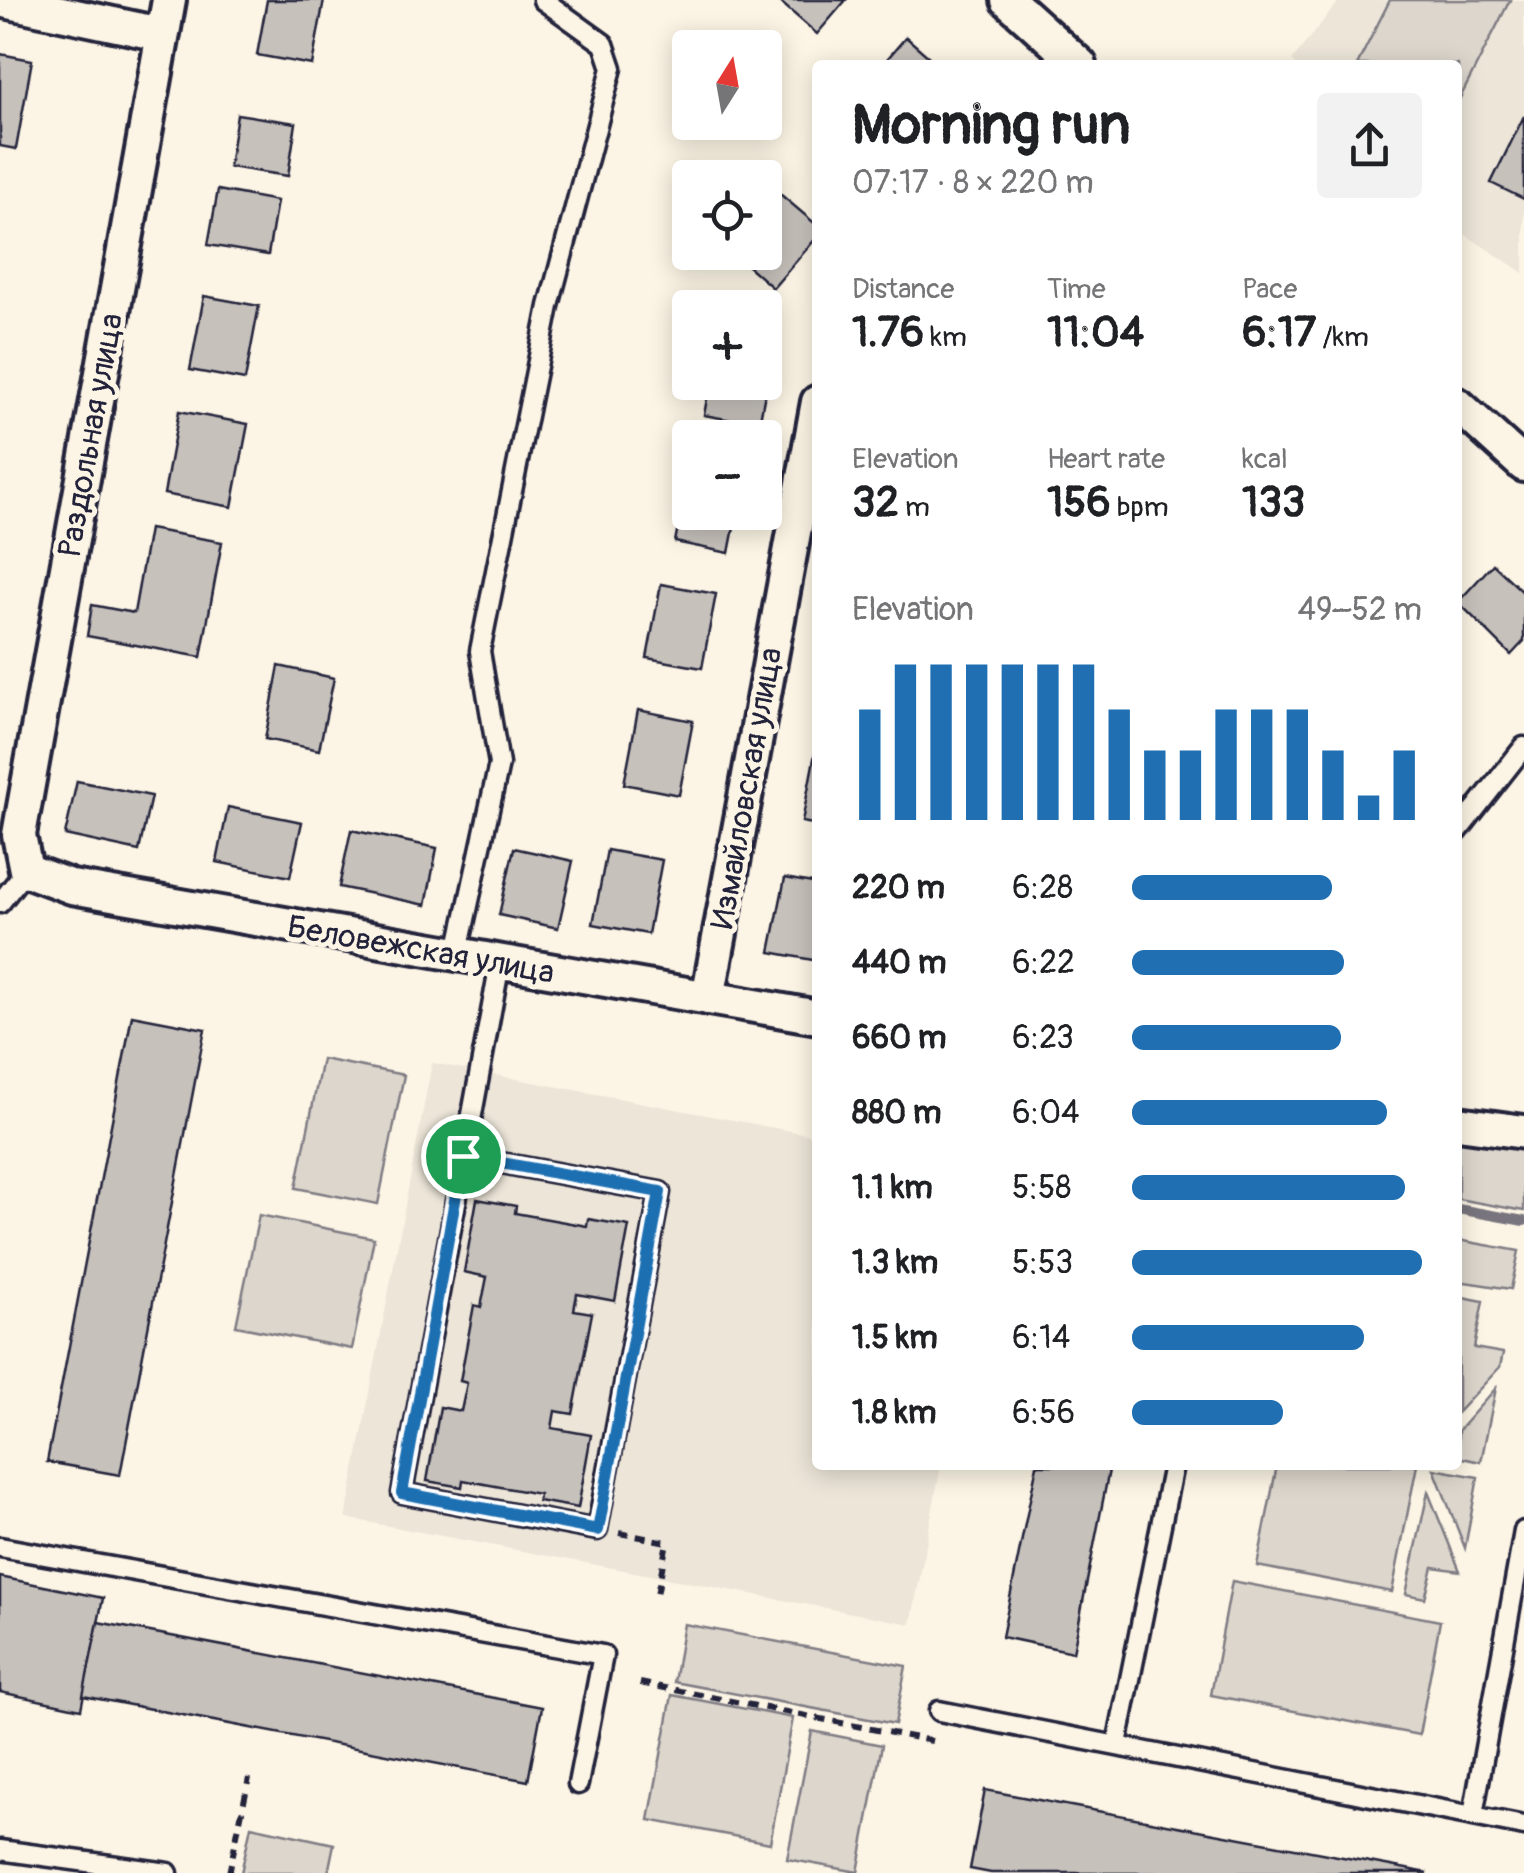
<!DOCTYPE html>
<html lang="en">
<head>
<meta charset="utf-8">
<style>
  :root { --surface:#fff; --page:#f2f2f2; --text:#202124; --muted:#757577; --accent:#1f6fb2 }
  body { margin:0; font-family:Pangolin,sans-serif; background:var(--page); color:var(--text); height:100vh; display:flex; flex-direction:column; font-size:38px; white-space:nowrap }
  * { box-sizing:border-box; margin:0 }
  p { font-size:32px; color:var(--muted) }
  .icon { flex:none; width:55px; height:55px; fill:none; stroke:currentColor; stroke-width:2; stroke-linecap:round; stroke-linejoin:round }
  .map { position:relative; flex:1; overflow:hidden }
  .side { position:absolute; left:812px; top:60px; width:650px; height:1410px; display:flex; flex-direction:column; background:var(--surface); border-radius:10px; box-shadow:0 5px 25px #0003 }
  .side>* { flex:none }
  .needle { width:65px; rotate:11deg }
  .buttons { position:absolute; left:672px; top:30px; display:grid; gap:20px }
  .buttons a { display:grid; place-items:center; width:110px; height:110px; border-radius:10px; background:var(--surface); box-shadow:0 5px 25px #0003; font-size:50px }
  .pin { position:absolute; display:grid; place-items:center; width:85px; height:85px; color:#fff; margin:-42px; border:5px solid #fff; border-radius:50%; box-shadow:0 2px 10px #0007 }
  .round { display:grid; place-items:center; flex:none; width:105px; height:105px; border-radius:10px; background:var(--page) }
  .summary { display:flex; align-items:center; justify-content:space-between; height:170px; padding:0 40px }
  h1 { font-size:55px; font-weight:700; line-height:75px }
  .stats { display:grid; grid-template-columns:repeat(3,1fr); gap:15px; height:170px; padding:10px 40px }
  .stats div { display:grid; align-content:center }
  .stats b { font-size:42px; font-weight:700 }
  .stats small { font-size:28px; font-weight:400 }
  .stats p { font-size:28px }
  .chart { height:280px; padding:20px 40px }
  .chart p { display:flex; justify-content:space-between }
  .chart svg { width:100%; height:180px; margin-top:10px; stroke:var(--accent); stroke-width:6 }
  ul { padding:0 40px; list-style:none; font-size:32px }
  li { display:grid; grid-template-columns:160px 120px 1fr; align-items:center; height:75px }
  li i { height:25px; border-radius:12px; background:var(--accent) }
  .map>svg:first-child { display:block }
  .built { fill:#ece5d8 }
  .green { fill:#dcd6cc; stroke:#7f7c84; stroke-width:2.5 }
  .lines { fill:none; stroke-linecap:round; stroke-linejoin:round }
  .stream { stroke:#78757e; stroke-width:10 }
  .building { fill:#c6c1bb; stroke:#22223b; stroke-width:2.5 }
  .lane-casing { stroke:#22223b; stroke-width:25 }
  .street-casing { stroke:#22223b; stroke-width:40 }
  .path { stroke:#22223b; stroke-width:6; stroke-dasharray:10 8; stroke-linecap:butt }
  .lane { stroke:#fcf5e5; stroke-width:18 }
  .street { stroke:#fcf5e5; stroke-width:32 }
  .route-casing { stroke:#fff; stroke-width:20 }
  .route { stroke:#1f6fb2; stroke-width:12 }
  .labels { text-anchor:middle; stroke-width:10; stroke-linejoin:round; paint-order:stroke }
  .street-label { font-size:32px; fill:#22223b; stroke:#fcf5e5 }
</style>
</head>
<body>
<div class="map">
<svg width="1524" height="1873" viewBox="0 0 1524 1873">
  <rect width="100%" height="100%" fill="#fcf5e5"/>
  <filter id="ink" filterUnits="userSpaceOnUse"><feTurbulence type="fractalNoise" baseFrequency=".01" numOctaves="2"/><feDisplacementMap in="SourceGraphic" scale="20" xChannelSelector="R" yChannelSelector="G"/><feConvolveMatrix kernelMatrix="1 2 1 2 8 2 1 2 1" color-interpolation-filters="sRGB"/></filter>
  <g filter="url(#ink)">
    <!-- built -->
    <g class="built">
      <path d="M1340,0H1524V273L1458,230V65H1296L1292,60Z"/>
      <path d="M432,1063L817,1136L818,1465H941L911,1624L346,1518Z"/>
    </g>
    <!-- green -->
    <g class="green">
      <path d="M1390,0H1510L1458,102V65H1357Z"/>
      <path d="M322,1059L404,1075L378,1204L296,1188Z"/>
      <path d="M1458,1140L1524,1150V1211L1458,1199Z"/>
      <path d="M259,1215L374,1238L352,1349L236,1326Z"/>
      <path d="M1458,1240L1519,1251L1511,1289L1458,1281Z"/>
      <path d="M1458,1296L1483,1301L1474,1348L1503,1353L1500,1367L1458,1412Z"/>
      <path d="M1496,1388L1481,1462L1458,1457V1431Z"/>
      <path d="M1277,1465H1417L1392,1592L1257,1566Z"/>
      <path d="M1434,1469L1478,1477L1465,1548Z"/>
      <path d="M1428,1492L1460,1571L1433,1567L1425,1598L1406,1594Z"/>
      <path d="M1232,1581L1440,1621L1419,1735L1211,1695Z"/>
      <path d="M684,1624L906,1666L895,1724L674,1682Z"/>
      <path d="M672,1695L793,1718L770,1843L649,1820Z"/>
      <path d="M812,1731L882,1745L858,1872L787,1859Z"/>
      <path d="M251,1826L334,1844L328,1873H241Z"/>
    </g>
    <g class="lines">
      <!-- stream -->
      <path class="stream" d="M1458,1209L1524,1221"/>
    </g>
    <!-- building -->
    <g class="building">
      <path d="M267,0H324L312,65L257,55Z"/>
      <path d="M778,0H846L817,34Z"/>
      <path d="M906,37L938,65H882Z"/>
      <path d="M0,54L32,60L16,149L0,146Z"/>
      <path d="M237,114L296,123L288,176L229,167Z"/>
      <path d="M1524,116V199L1491,183Z"/>
      <path d="M218,190L277,201L268,255L208,245Z"/>
      <path d="M780,194L818,226V236L773,288L732,252H765V211Z"/>
      <path d="M204,296L259,306L245,380L190,370Z"/>
      <path d="M765,350L773,351L759,425L704,415L710,382H765Z"/>
      <path d="M179,411L248,424L232,507L164,494Z"/>
      <path d="M689,468L690,512H737L729,553L675,542Z"/>
      <path d="M149,529L222,542L201,657L87,636L92,605L134,613Z"/>
      <path d="M1493,564L1524,593V641L1511,655L1458,602Z"/>
      <path d="M661,584L716,594L702,668L647,658Z"/>
      <path d="M279,666L334,678L319,750L265,739Z"/>
      <path d="M638,710L693,721L679,795L624,784Z"/>
      <path d="M816,748H818V825L802,822Z"/>
      <path d="M77,781L151,796L139,851L65,835Z"/>
      <path d="M228,807L302,822L290,877L217,862Z"/>
      <path d="M351,830L437,848L426,905L339,887Z"/>
      <path d="M514,848L573,861L558,928L499,915Z"/>
      <path d="M607,850L662,860L648,934L593,924Z"/>
      <path d="M785,878L818,884V961L770,952Z"/>
      <path d="M132,1015L205,1029L120,1475L47,1462Z"/>
      <path d="M477,1199L516,1206L515,1213L587,1226L588,1219L629,1226L615,1301L577,1294L574,1310L592,1313L573,1414L555,1411L552,1428L591,1435L578,1508L538,1501L539,1494L463,1480L462,1487L427,1481L440,1407L461,1411L467,1383L460,1381L474,1305L481,1307L487,1277L464,1272Z"/>
      <path d="M1037,1465H1110L1073,1652L1002,1637Z"/>
      <path d="M0,1577L103,1598L81,1709L0,1692Z"/>
      <path d="M98,1622L542,1707L528,1781L83,1696Z"/>
      <path d="M985,1790L1028,1798L1428,1873H991L970,1869Z"/>
    </g>
    <g class="lines">
      <!-- lane casing -->
      <g class="lane-casing">
        <g id="lane">
          <path d="M1458,831L1524,747"/>
          <path d="M0,903L26,870"/>
          <path d="M457,956L499,764L480,651L549,306L612,68L604,44L543,0"/>
          <path d="M463,1156L660,1192L597,1530L402,1493L500,963"/>
          <path d="M0,1547L603,1655L578,1784"/>
          <path d="M939,1711L1524,1826"/>
          <path d="M1117,1744L1173,1465"/>
          <path d="M1473,1815L1524,1531"/>
          <path d="M0,1850L168,1873"/>
        </g>
      </g>
      <!-- street casing -->
      <g class="street-casing">
        <g id="street">
          <path d="M0,0L160,34"/>
          <path d="M169,0L19,835L26,870L72,887L818,1017"/>
          <path d="M1008,0L1080,65"/>
          <path d="M1458,405L1524,465"/>
          <path d="M708,998L818,402"/>
          <path d="M1458,1123L1524,1132"/>
        </g>
      </g>
      <!-- path -->
      <g class="path">
        <path d="M619,1533L667,1542L656,1600"/>
        <path d="M640,1683L932,1741"/>
        <path d="M229,1873L249,1778"/>
      </g>
      <!-- lane -->
      <use href="#lane" class="lane"/>
      <!-- street -->
      <use href="#street" class="street"/>
    </g>
  </g>
  <g class="lines" filter="url(#ink)">
    <!-- route casing -->
    <g class="route-casing">
      <path id="route" d="M463,1156L660,1192L598,1530L402,1493Z"/>
    </g>
    <!-- route -->
    <use href="#route" class="route"/>
  </g>
  <g class="labels">
    <!-- street labels -->
    <g class="street-label">
      <text transform="translate(90 435) rotate(-80)" y="11">Раздольная улица</text>
      <text transform="translate(746 788) rotate(-80)" y="11">Измайловская улица</text>
      <text transform="translate(421 949) rotate(10)" y="11">Беловежская улица</text>
    </g>
  </g>
</svg>
<div class="buttons">
<a><svg class="needle" viewBox="-14 -14 28 28"><path d="M0-13l5 13h-10z" fill="#e53935"/><path d="M0 13l5-13h-10z" fill="#757577"/></svg></a>
<a><svg class="icon" aria-label="locate" viewBox="0 0 24 24"><circle cx="12" cy="12" r="6"/><path d="M12 2v4M12 18v4M2 12h4M18 12h4"/></svg></a>
<a>+</a>
<a>−</a>
</div>
<div class="pin" style="left:463px;top:1156px;background:#1e9e55"><svg class="icon" aria-label="arrive" viewBox="0 0 24 24"><path d="M6 21V4h12l-3 4 3 4H6"/></svg></div>
<section class="side">
<div class="summary"><div><h1>Morning run</h1><p>07:17 · 8 × 220 m</p></div><a class="round"><svg class="icon" aria-label="share" viewBox="0 0 24 24"><path d="M12 15V3M7 8l5-5 5 5M5 13v7h14v-7"/></svg></a></div>
<div class="stats">
<div><p>Distance</p><b>1.76<small> km</small></b></div>
<div><p>Time</p><b>11:04</b></div>
<div><p>Pace</p><b>6:17<small> /km</small></b></div>
</div>
<div class="stats">
<div><p>Elevation</p><b>32<small> m</small></b></div>
<div><p>Heart rate</p><b>156<small> bpm</small></b></div>
<div><p>kcal</p><b>133</b></div>
</div>
<div class="chart"><p><span>Elevation</span>49–52 m</p>
<svg viewBox="0 0 160 44" preserveAspectRatio="none"><path d="M5 44V17M15 44V6M25 44V6M35 44V6M45 44V6M55 44V6M65 44V6M75 44V17M85 44V27M95 44V27M105 44V17M115 44V17M125 44V17M135 44V27M145 44V38M155 44V27"/></svg>
</div>
<ul>
<li><b>220 m</b>6:28<i style="width:69%"></i></li>
<li><b>440 m</b>6:22<i style="width:73%"></i></li>
<li><b>660 m</b>6:23<i style="width:72%"></i></li>
<li><b>880 m</b>6:04<i style="width:88%"></i></li>
<li><b>1.1 km</b>5:58<i style="width:94%"></i></li>
<li><b>1.3 km</b>5:53<i style="width:100%"></i></li>
<li><b>1.5 km</b>6:14<i style="width:80%"></i></li>
<li><b>1.8 km</b>6:56<i style="width:52%"></i></li>
</ul>
</section>
</div>
</body>
</html>
